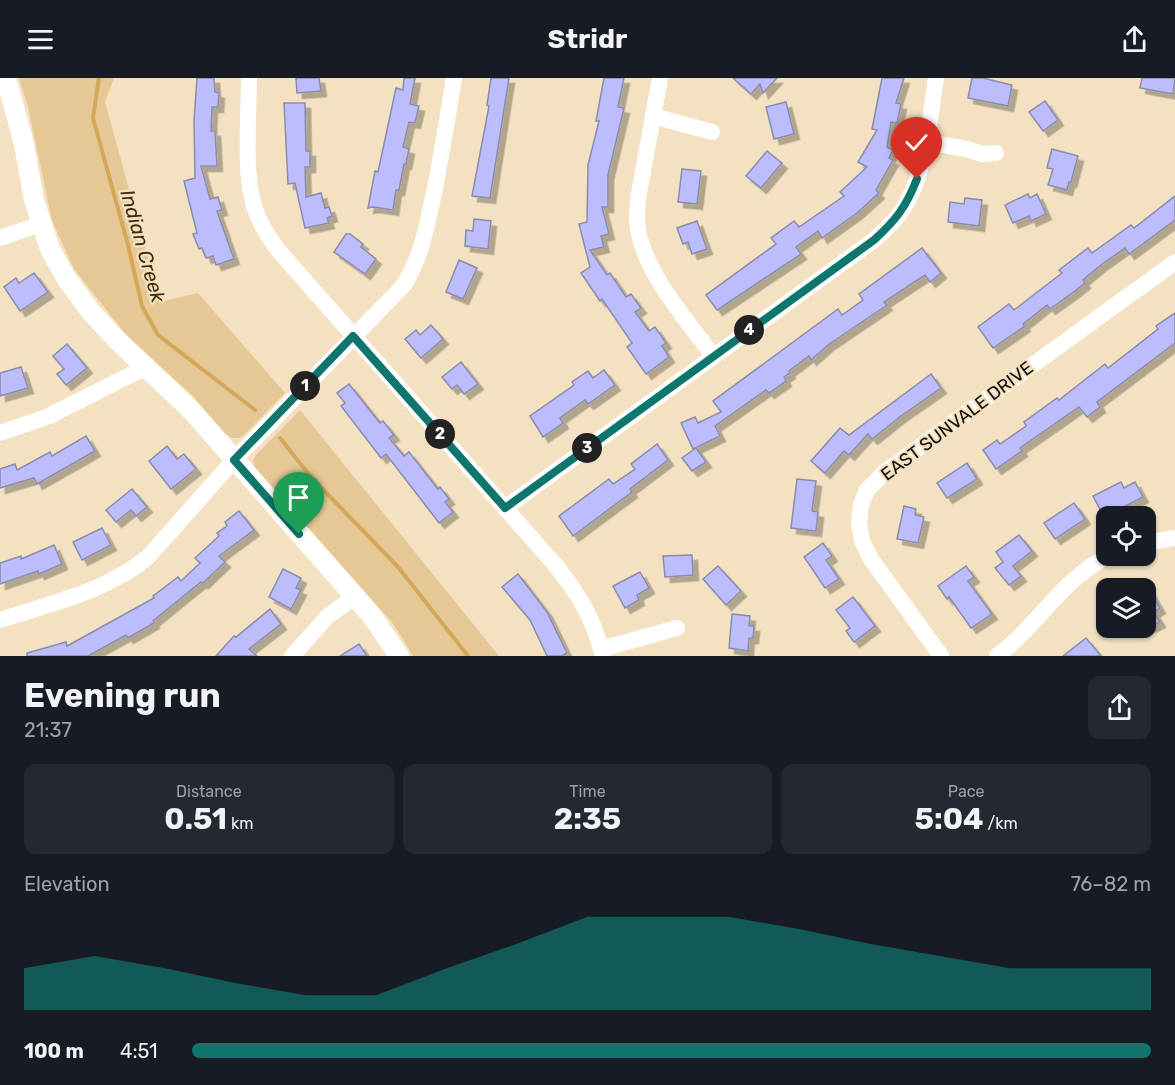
<!DOCTYPE html>
<html lang="en">
<head>
<meta charset="utf-8">
<style>
  :root { --surface:#171b24; --page:#242831; --text:#f1f3f6; --muted:#9ea1a6; --accent:#0f766e }
  body { margin:0; font-family:Rubik,sans-serif; background:var(--page); color:var(--text); height:100vh; display:flex; flex-direction:column; font-size:22px; white-space:nowrap }
  * { box-sizing:border-box; margin:0 }
  p { font-size:20px; color:var(--muted) }
  .icon { flex:none; width:33px; height:33px; fill:none; stroke:currentColor; stroke-width:2; stroke-linecap:round; stroke-linejoin:round }
  .map { position:relative; height:578px; overflow:hidden }
  .sheet { display:flex; flex-direction:column; background:var(--surface); flex:1 }
  .sheet>* { flex:none }
  .tools { position:absolute; left:1096px; top:428px; display:grid; gap:12px }
  .tools a { display:grid; place-items:center; width:60px; height:60px; border-radius:12px; background:var(--surface); box-shadow:0 2px 4px #0004; font-size:30px }
  .pin { position:absolute; display:grid; place-items:center; width:51px; height:51px; color:#fff; margin:-62px -26px; border-radius:50% 50% 50% 0; rotate:-45deg; box-shadow:0 0 6px #0007 }
  .pin .icon { rotate:45deg }
  .km { position:absolute; width:30px; height:30px; margin:-15px; border-radius:50%; background:#222; color:#fff; font-size:16px; line-height:30px; text-align:center }
  .round { display:grid; place-items:center; flex:none; width:63px; height:63px; border-radius:12px; background:var(--page) }
  .summary { display:flex; align-items:center; justify-content:space-between; height:102px; padding:0 24px }
  h1 { font-size:33px; font-weight:700; line-height:45px }
  .stats { display:grid; grid-template-columns:repeat(3,1fr); gap:9px; height:102px; padding:6px 24px }
  .stats div { display:grid; align-content:center; border-radius:12px; background:var(--page); text-align:center }
  .stats b { font-size:30px; font-weight:700 }
  .stats small { font-size:16px; font-weight:400 }
  .stats p { font-size:16px }
  .chart { height:168px; padding:12px 24px }
  .chart p { display:flex; justify-content:space-between }
  .chart svg { width:100%; height:108px; margin-top:6px; fill:var(--accent); opacity:.7 }
  ul { padding:0 24px; list-style:none; font-size:20px }
  li { display:grid; grid-template-columns:96px 72px 1fr; align-items:center; height:45px }
  li i { height:15px; border-radius:8px; background:var(--accent) }
  header { display:flex; justify-content:space-between; align-items:center; height:78px; padding:0 24px; background:var(--surface); font-size:27px; font-weight:700 }
  .map>svg:first-child { display:block }
  .green { fill:#e6c896 }
  .lines { fill:none; stroke-linecap:round; stroke-linejoin:round }
  .stream { stroke:#d5a859; stroke-width:4 }
  .building { fill:#bcbdfc; stroke:#8b8cab; stroke-width:1.5; filter:url(#shadow) }
  .minor { stroke:#fff; stroke-width:16 }
  .tertiary { stroke:#fff; stroke-width:20 }
  .route-casing { stroke:#fff; stroke-width:12 }
  .route { stroke:#0f766e; stroke-width:8 }
  .labels { text-anchor:middle; stroke-width:4.5; stroke-linejoin:round; paint-order:stroke }
  .street-label { font-size:18px; fill:#100a02; stroke:#f3e1c2 }
  .water-label { font-size:20px; font-style:italic; fill:#3f2d09; stroke:#f3e1c2 }
</style>
</head>
<body>
<header><svg class="icon" aria-label="menu" viewBox="0 0 24 24"><path d="M4 6h16M4 12h16M4 18h16"/></svg>Stridr<svg class="icon" aria-label="share" viewBox="0 0 24 24"><path d="M12 15V3M7 8l5-5 5 5M5 13v7h14v-7"/></svg></header>
<div class="map">
<svg width="1175" height="578" viewBox="0 0 1175 578">
  <defs>
    <filter id="shadow"><feDropShadow dx="5.5" dy="5.5" stdDeviation="0" flood-color="#0004"/></filter>
  </defs>
  <rect width="100%" height="100%" fill="#f3e1c2"/>
  <!-- green -->
  <g class="green">
    <path d="M19,0H114L105,24L160,224L198,215L285,315L244,357L239,360H233L223,355L193,318L127,258L74,191L52,143L28,29Z"/>
    <path d="M300,332L499,578H413L403,561L391,543L255,390L253,383L255,378Z"/>
  </g>
  <g class="lines">
    <!-- stream -->
    <g class="stream">
      <path d="M99,0L93,40L128,167L142,228L158,257L255,332"/>
      <path d="M280,360L311,399L398,489L468,578"/>
    </g>
  </g>
  <!-- building -->
  <g class="building">
    <path d="M197,0H214L215,14L219,15L218,29H212L211,53H215L217,88H201L210,121L218,119L222,132L217,133L234,181L216,187L213,178L206,180L202,170L199,171L193,156L197,155L184,103L195,100L194,43Z"/>
    <path d="M296,0H319L321,13L297,15Z"/>
    <path d="M404,0H415L410,26L419,28L415,45L409,44L403,69L409,71L406,86H404L399,112H396L393,132L373,129L368,130L375,93L378,94L396,10L403,12Z"/>
    <path d="M491,0H509L490,120L472,118L489,28L487,27Z"/>
    <path d="M604,0H624L618,29L624,30L608,97V129H602L609,156L601,158L604,169L590,172L607,197L610,195L626,219L631,216L641,230L635,234L649,253L655,249L666,265L662,268L669,279L646,296L627,269L632,265L602,221L600,223L581,195L590,189L579,146L587,144L588,87L599,43H596Z"/>
    <path d="M733,0H777L763,15L760,6L751,16Z"/>
    <path d="M882,0H904L896,25L901,26L897,45L891,44L887,69L893,72L889,80L893,82L876,112L879,115L857,135L822,160L818,153L796,169L801,176L717,232L706,217L776,166L771,160L794,143L799,149L844,118L840,114L867,89L858,84L877,52L872,51Z"/>
    <path d="M972,0H983L1012,7L1008,28L968,20Z"/>
    <path d="M1142,0H1175L1173,16L1140,10Z"/>
    <path d="M1045,23L1058,42L1043,53L1029,34Z"/>
    <path d="M786,24L794,56L774,61L766,29Z"/>
    <path d="M284,25H305L306,73H310V89H305L306,119L321,115L325,130L329,129L332,138L327,140L329,145L305,150L295,105L288,106Z"/>
    <path d="M1052,71L1078,78L1071,104H1069L1067,112L1048,107L1053,91L1047,90Z"/>
    <path d="M767,73L782,85L761,110L746,98Z"/>
    <path d="M682,91L701,93L697,126L678,124Z"/>
    <path d="M1028,116L1030,120L1037,116L1046,136L1031,143L1029,138L1013,145L1005,127Z"/>
    <path d="M1175,118V142L1129,176L1125,170L1101,187L1083,202L1085,205L1075,213L1050,231L1047,227L1023,246L1025,248L993,270L978,249L1009,226L1014,232L1062,195L1059,192L1088,170L1092,175L1131,147L1134,150Z"/>
    <path d="M965,120L982,122L979,148L948,144L950,124L964,126Z"/>
    <path d="M474,141L491,143L488,171L465,168L466,152L473,153Z"/>
    <path d="M697,143L707,171L692,176L688,164L683,166L677,150Z"/>
    <path d="M346,156H350L363,166L361,169L376,181L365,196L334,174Z"/>
    <path d="M922,170L941,195L930,204L925,197L884,224L887,227L828,267L811,282L809,278L789,293L790,295L784,299L786,303L769,315L766,312L715,348L720,358L693,371L681,345L695,339L698,345L721,334L713,323L838,231L842,237L863,222L859,216Z"/>
    <path d="M459,182L477,190L463,221L446,214Z"/>
    <path d="M34,195L48,214L20,233L4,209L16,200L19,205Z"/>
    <path d="M1175,235V265L1097,324L1100,329L1087,339L1079,329L1020,370L1022,373L996,391L983,372L997,362L1000,366L1026,348L1024,344L1057,320L1059,322L1105,286L1108,290L1158,251L1156,248Z"/>
    <path d="M431,247L443,261L421,280L405,261L416,252L420,257Z"/>
    <path d="M67,266L87,290L66,307L57,296L64,291L53,278Z"/>
    <path d="M461,284L478,306L464,316L457,307L452,311L442,299Z"/>
    <path d="M21,289L28,310L0,318V295Z"/>
    <path d="M604,292L615,307L588,326L585,322L560,340L563,345L543,359L530,338L574,307L572,304L588,293L593,300Z"/>
    <path d="M931,296L941,310L901,338L872,361L868,356L849,377L844,373L825,395L811,383L840,350L849,357Z"/>
    <path d="M349,306L380,345L383,343L394,357L389,360L404,378L409,374L438,411L440,409L449,421L445,424L453,434L439,445L386,376L381,380L341,328L345,325L337,315Z"/>
    <path d="M86,358L95,373L37,406L34,400L0,410V391L15,386L17,392L50,374L52,378Z"/>
    <path d="M657,366L668,382L630,411L632,414L573,458L559,438L609,401L613,406L635,391L631,386Z"/>
    <path d="M167,368L177,381L184,376L196,391L171,411L149,383Z"/>
    <path d="M696,370L706,384L692,393L682,380Z"/>
    <path d="M967,385L977,401L947,420L937,405Z"/>
    <path d="M797,401L816,403L812,433L818,434L816,453L791,450Z"/>
    <path d="M1121,404L1124,410L1135,404L1143,419L1104,439L1093,418Z"/>
    <path d="M132,411L147,429L136,438L131,432L116,444L106,432Z"/>
    <path d="M1074,425L1085,441L1055,461L1044,445Z"/>
    <path d="M904,428L916,431L915,437L924,439L918,465L897,461Z"/>
    <path d="M239,433L254,452L219,478L225,484L203,505L201,504L153,543L154,545L128,560L126,557L88,578H27V575L66,564L67,568L154,520L153,518L178,499L181,503L200,485L195,480L219,458L217,455L227,448L225,444Z"/>
    <path d="M102,450L111,467L82,482L73,464Z"/>
    <path d="M1019,457L1032,473L1013,488L1021,498L1009,507L995,490L1003,484L996,474Z"/>
    <path d="M823,465L832,478L826,482L839,501L825,510L804,479Z"/>
    <path d="M54,467L62,486L39,496L38,493L0,506V485L21,478V481Z"/>
    <path d="M692,477L693,497L665,499L663,478Z"/>
    <path d="M718,488L741,513L726,527L703,501Z"/>
    <path d="M966,488L974,499L968,503L992,536L971,550L949,519L947,521L938,508Z"/>
    <path d="M283,491L301,500L296,510L301,512L291,531L269,519Z"/>
    <path d="M640,494L649,510L637,517L639,522L625,530L613,508Z"/>
    <path d="M518,496L547,534L567,575L562,578H547L530,542L502,509Z"/>
    <path d="M1146,506L1160,530L1154,534L1160,544L1150,549L1146,542Z"/>
    <path d="M853,519L875,548L854,564L846,553L850,550L836,532Z"/>
    <path d="M270,531L281,546L249,571L257,578H216L234,558L236,559Z"/>
    <path d="M732,536L750,538L749,548H754L753,560H749L748,573L729,570Z"/>
    <path d="M1086,560L1101,578H1063Z"/>
    <path d="M359,566L367,578H340Z"/>
  </g>
  <g class="lines">
    <!-- minor -->
    <g class="minor">
      <path d="M249,0C249,38 243,97 255,131C260,147 269,159 278,172L557,489C581,520 593,540 603,578"/>
      <path d="M660,0L639,115C637,128 636,140 638,152C646,197 687,242 713,278"/>
      <path d="M653,38L712,54"/>
      <path d="M926,64L966,71L983,76L996,75"/>
      <path d="M0,160L41,146"/>
      <path d="M0,355L47,339L146,289"/>
      <path d="M505,430L874,162C884,153 895,143 903,131C927,94 929,43 936,0"/>
      <path d="M1146,465L1175,460"/>
      <path d="M0,542C51,525 106,514 148,479L234,382L404,207C423,175 427,146 435,110C442,74 448,37 454,0"/>
      <path d="M601,571L677,550"/>
      <path d="M292,578L328,538L354,519"/>
      <path d="M941,578L871,481L862,463L859,445L861,427L867,412L885,394L1175,184"/>
      <path d="M997,578C1040,546 1060,502 1110,477"/>
    </g>
    <!-- tertiary -->
    <path class="tertiary" d="M6,0L23,62L34,122L50,171L66,200L91,234L116,261L192,333L372,538L399,578"/>
  </g>
  <g class="lines">
    <!-- route casing -->
    <g class="route-casing">
      <path id="route" d="M299,456L234,382L353,258L505,430L874,162C896,142 906,129 917,101"/>
    </g>
    <!-- route -->
    <use href="#route" class="route"/>
  </g>
  <g class="labels">
    <!-- street labels -->
    <g class="street-label">
      <text transform="translate(957 343) rotate(-37)" y="6">EAST SUNVALE DRIVE</text>
    </g>
    <!-- water labels -->
    <g class="water-label">
      <text transform="translate(143 168) rotate(74)" y="7">Indian Creek</text>
    </g>
  </g>
</svg>
<div class="tools">
<a><svg class="icon" aria-label="locate" viewBox="0 0 24 24"><circle cx="12" cy="12" r="6"/><path d="M12 2v4M12 18v4M2 12h4M18 12h4"/></svg></a>
<a><svg class="icon" aria-label="layers" viewBox="0 0 24 24"><path d="M12 4l9 5-9 5-9-5zM3 14l9 5 9-5"/></svg></a>
</div>
<div class="pin" style="left:299px;top:456px;background:#1e9e55"><svg class="icon" aria-label="arrive" viewBox="0 0 24 24"><path d="M6 21V4h12l-3 4 3 4H6"/></svg></div>
<div class="pin" style="left:917px;top:101px;background:#d93025"><svg class="icon" aria-label="check" viewBox="0 0 24 24"><path d="M5 12l5 5 9-10"/></svg></div>
<b class="km" style="left:305px;top:308px">1</b>
<b class="km" style="left:440px;top:356px">2</b>
<b class="km" style="left:587px;top:370px">3</b>
<b class="km" style="left:749px;top:252px">4</b>
</div>
<section class="sheet">
<div class="summary"><div><h1>Evening run</h1><p>21:37</p></div><a class="round"><svg class="icon" aria-label="share" viewBox="0 0 24 24"><path d="M12 15V3M7 8l5-5 5 5M5 13v7h14v-7"/></svg></a></div>
<div class="stats">
<div><p>Distance</p><b>0.51<small> km</small></b></div>
<div><p>Time</p><b>2:35</b></div>
<div><p>Pace</p><b>5:04<small> /km</small></b></div>
</div>
<div class="chart"><p><span>Elevation</span>76–82 m</p>
<svg viewBox="0 0 160 44" preserveAspectRatio="none"><path d="M0 44V27L10 22L20 27L30 33L40 38L50 38L60 27L70 17L80 6L90 6L100 6L110 11L120 17L130 22L140 27L150 27L160 27V44z"/></svg>
</div>
<ul>
<li><b>100 m</b>4:51<i style="width:100%"></i></li>
</ul>
</section>
</body>
</html>
